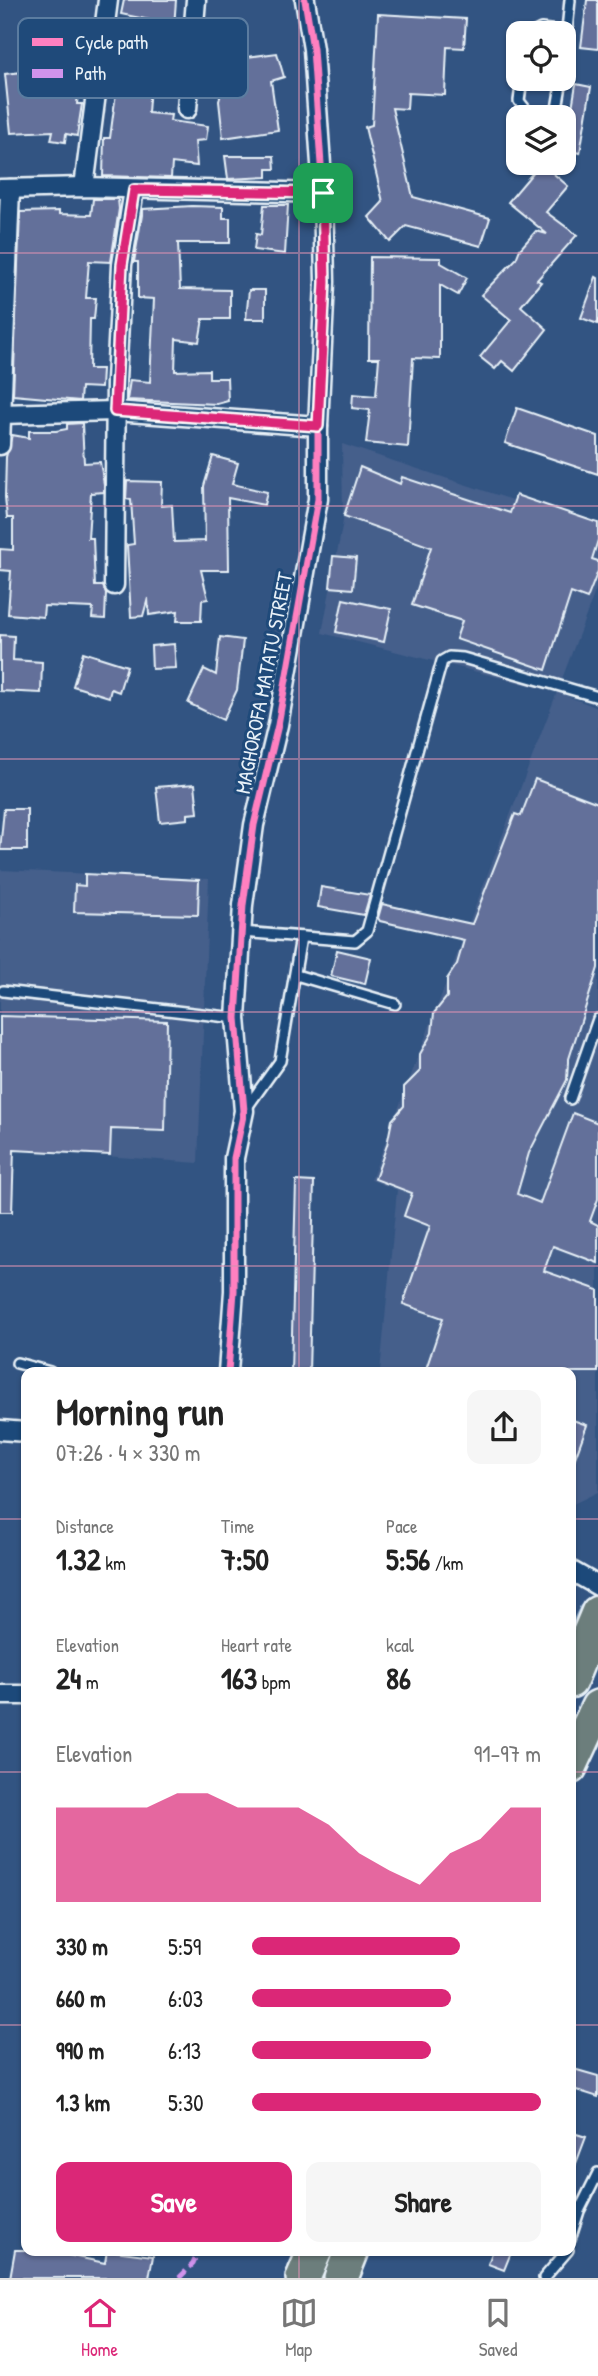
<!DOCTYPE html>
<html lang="en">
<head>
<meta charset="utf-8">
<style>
  :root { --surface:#fff; --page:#f6f6f6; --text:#222; --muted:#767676; --line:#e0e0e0; --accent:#db2777 }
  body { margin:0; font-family:"Patrick Hand",sans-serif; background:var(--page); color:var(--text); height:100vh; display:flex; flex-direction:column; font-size:26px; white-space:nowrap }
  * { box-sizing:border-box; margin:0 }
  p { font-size:23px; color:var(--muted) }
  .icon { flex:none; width:38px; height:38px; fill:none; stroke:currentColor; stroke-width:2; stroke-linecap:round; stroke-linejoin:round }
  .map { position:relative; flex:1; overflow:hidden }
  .drawer { position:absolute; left:21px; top:1367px; width:555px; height:889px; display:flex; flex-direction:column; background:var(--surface); border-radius:14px; box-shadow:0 2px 5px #0004 }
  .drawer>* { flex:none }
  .fabs { position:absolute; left:506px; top:21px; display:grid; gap:14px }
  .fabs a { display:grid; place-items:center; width:70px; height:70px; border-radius:14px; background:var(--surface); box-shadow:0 2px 5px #0004; font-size:35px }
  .pin { position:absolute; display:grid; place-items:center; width:60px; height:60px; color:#fff; margin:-30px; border-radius:14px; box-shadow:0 4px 10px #0006 }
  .round { display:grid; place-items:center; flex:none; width:74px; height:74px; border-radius:14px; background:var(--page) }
  .head { display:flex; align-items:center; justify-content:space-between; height:119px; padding:0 35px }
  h1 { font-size:38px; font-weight:800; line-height:52px }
  .metrics { display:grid; grid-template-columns:repeat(3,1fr); gap:10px; height:119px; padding:7px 35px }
  .metrics div { display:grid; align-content:center }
  .metrics b { font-size:30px; font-weight:800 }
  .metrics small { font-size:19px; font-weight:400 }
  .metrics p { font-size:19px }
  .chart { height:196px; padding:14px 35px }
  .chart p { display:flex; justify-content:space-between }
  .chart svg { width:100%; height:126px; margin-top:7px; fill:var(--accent); opacity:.7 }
  .button { display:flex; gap:14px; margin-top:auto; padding:14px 35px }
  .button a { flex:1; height:80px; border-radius:14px; background:var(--accent); color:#fff; font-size:28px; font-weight:800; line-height:80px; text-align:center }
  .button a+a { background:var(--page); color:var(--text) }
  ul { padding:0 35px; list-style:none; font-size:23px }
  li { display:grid; grid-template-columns:112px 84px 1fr; align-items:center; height:52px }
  li i { height:18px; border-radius:9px; background:var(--accent) }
  .tabs { display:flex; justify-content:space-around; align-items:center; height:98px; border-top:2px solid var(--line); background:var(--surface); font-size:19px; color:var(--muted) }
  .tabs a { display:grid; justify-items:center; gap:4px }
  .tabs .on { color:var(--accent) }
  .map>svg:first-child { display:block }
  .built { fill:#445f8b }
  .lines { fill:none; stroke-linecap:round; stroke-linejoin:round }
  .stream { stroke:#89a8c6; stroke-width:5 }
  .building { fill:#64709a; stroke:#e8f1f8; stroke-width:2 }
  .lane-casing { stroke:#e8f1f8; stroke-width:14 }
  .street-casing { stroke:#e8f1f8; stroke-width:23 }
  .highway-casing { stroke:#e8f1f8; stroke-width:38 }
  .lane { stroke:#1f4a7a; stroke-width:9 }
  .street { stroke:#1f4a7a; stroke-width:18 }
  .highway { stroke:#6c7e7c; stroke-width:33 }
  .quiet { stroke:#d193ec; stroke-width:5; stroke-dasharray:10 5; stroke-linecap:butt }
  .cycleway-casing { stroke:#1f4a7a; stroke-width:11 }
  .cycleway { stroke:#ff80c0; stroke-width:7 }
  .route-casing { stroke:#fff; stroke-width:14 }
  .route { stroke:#db2777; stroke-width:9 }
  .grid { fill:none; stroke:#d78fb1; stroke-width:2; stroke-opacity:0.55 }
  .labels { text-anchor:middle; stroke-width:6; stroke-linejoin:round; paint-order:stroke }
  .street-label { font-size:21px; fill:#e8f1f8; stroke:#1f4a7a }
  .key { fill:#1f4a7a; stroke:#5b7ca0; stroke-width:2 }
  .key-label { font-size:19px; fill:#e8f1f8 }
</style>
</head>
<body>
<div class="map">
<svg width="598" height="2278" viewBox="0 0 598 2278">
  <rect width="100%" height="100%" fill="#325482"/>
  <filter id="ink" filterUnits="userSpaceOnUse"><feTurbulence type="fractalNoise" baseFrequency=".0143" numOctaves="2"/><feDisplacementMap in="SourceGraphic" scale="14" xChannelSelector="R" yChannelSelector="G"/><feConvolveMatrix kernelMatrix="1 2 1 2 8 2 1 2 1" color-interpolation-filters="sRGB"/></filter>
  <g filter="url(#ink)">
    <!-- built -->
    <g class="built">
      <path d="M342,444L598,528V584L557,692L598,708V1492L571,1505L570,1372H380L397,1190L371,1180L557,692L322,633L343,521Z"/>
      <path d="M0,870L209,879L198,1163L0,1148Z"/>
    </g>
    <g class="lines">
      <!-- stream -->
      <path class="stream" d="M570,1631L582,1607"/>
    </g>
    <!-- building -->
    <g class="building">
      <path d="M124,0H176L174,27H182L180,61L147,58L150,20L121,14Z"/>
      <path d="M587,0H598V49L581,47Z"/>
      <path d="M378,14L466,19L464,48L447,47L445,95L408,93L407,109L392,108L413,197L490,218L481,246L406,226L390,242L369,217L383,202L365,127L372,125Z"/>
      <path d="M277,53L284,77L271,81L278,130L223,138L219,101L223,85L230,87L232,59Z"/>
      <path d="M46,58L75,61L74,72L80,73L77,104H82L77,136L66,134L65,142L51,140L53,131L11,133L5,74L41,70L45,69Z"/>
      <path d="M126,70L151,72L148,113L171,115L170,121L208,126L206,140L195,141L197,166L172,163L171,178L103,176L104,138H110L118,78H125Z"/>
      <path d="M576,84L591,87L580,153L565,150Z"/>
      <path d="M225,156H274L275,169H267V177L228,179Z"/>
      <path d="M541,163L568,186L546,212L577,235L537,280L541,282L521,306L547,329L514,371L502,361L495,369L480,357L511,320L481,295L516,259L520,249L536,231L547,234L508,202Z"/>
      <path d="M93,199H118L119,209L111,262L89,261L86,298H96L94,319H90L89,369H102L101,388L81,387L80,401L13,395L20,212L59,211V214L91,215Z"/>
      <path d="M264,205H288L285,254L254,250L256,234L261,235Z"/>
      <path d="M192,206L223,207V218H230V243H178L180,289L230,290V319H203L199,342L176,339L175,371L209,370V378H227L228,401L217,404L127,400L130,380L150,382L154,299L138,298V262H134L143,209Z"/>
      <path d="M370,257L441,258V263L467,278L458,295L440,285V359L413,358L408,447L366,443L370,410L352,408L353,394L376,396L379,358H369Z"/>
      <path d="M596,277L598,278V324L581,318Z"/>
      <path d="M249,290H265V319H246Z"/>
      <path d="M517,408L598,436V474L505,443Z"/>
      <path d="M82,423L84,463L100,462L104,484V492L91,493L88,538H93L95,586H103L106,593L105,619L92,618L93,608L44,606L43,617L8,614L11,571L0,570V549L13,550V518H7L5,497L6,457L12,435L29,438V431H56L67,429V424Z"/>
      <path d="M213,456L238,463L232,484L267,492L264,505L228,498L229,570H201L208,599L202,600L201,621H177L178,611L149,615L148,598L143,616L131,617L127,545L134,544L131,500L126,499L127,481L162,482L161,506L172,505L174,542L205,541L204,486Z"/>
      <path d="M360,467L400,484L402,477L510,513L516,495L598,523V540L592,559L598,561V571L587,599L571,593L546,670L456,639L462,621L412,605L431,547L344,516Z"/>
      <path d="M333,556L356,558L353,589L330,587Z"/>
      <path d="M343,599L391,609L384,642L336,632Z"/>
      <path d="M0,635L14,636L13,660L42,662L41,693L0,691Z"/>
      <path d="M220,637L243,640L237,690L223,720L188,703L204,669L216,675Z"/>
      <path d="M174,644L176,668L152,669L151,646Z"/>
      <path d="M83,652L127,666L119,692L111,689L109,697L73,686Z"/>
      <path d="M535,779L598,803V968L568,1062L567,1080L529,1153L517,1194L540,1203L573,1113L598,1123V1199L590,1221L598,1225V1263L553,1246L544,1271L598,1290V1372H425L443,1318L403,1304L430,1226L404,1216L412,1193L375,1179L387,1145L392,1120L404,1106V1087L420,1071V1054L432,1033L434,1013L447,997V979L457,964L464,940L380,921L378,918L382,904L472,924L515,814L521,816Z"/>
      <path d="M195,784L198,813L188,814V819L160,822L156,787Z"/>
      <path d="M4,809H27V850H0Z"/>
      <path d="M85,874L199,880L198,915L74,912L75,885L85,886Z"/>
      <path d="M321,887L370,895L364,915L318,907Z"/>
      <path d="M337,950L371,958L365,984L331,976Z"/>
      <path d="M0,1016L167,1021L165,1131L111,1129L110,1155L14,1150L12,1212H0Z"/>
      <path d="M296,1181L314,1182L309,1372H291Z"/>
      <path d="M570,1419L587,1425L572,1466L570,1465Z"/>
      <path d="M570,2068L598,2076V2097L570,2088Z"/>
      <path d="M570,2132L586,2137L572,2174H570Z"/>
      <path d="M15,2250H44L105,2263L107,2250L153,2256L149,2278H10Z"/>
      <path d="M493,2250H512L504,2270L488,2264Z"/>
    </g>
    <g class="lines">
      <!-- lane casing -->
      <g class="lane-casing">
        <g id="lane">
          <path d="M533,33L541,29L567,32"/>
          <path d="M564,61L570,0"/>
          <path d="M522,79L519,101L530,115L539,117"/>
          <path d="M545,117L557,109L562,79"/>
          <path d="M241,932L355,941L367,931L442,661L449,657L463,658L598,697"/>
          <path d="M296,975L395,1004"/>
          <path d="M3,991L236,1018"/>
          <path d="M570,1099L598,1019"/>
          <path d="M245,1110L280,1061L301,937"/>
          <path d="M17,1363L50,1372"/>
          <path d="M570,2239L579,2211L598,2173"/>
          <path d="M544,2278L568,2250"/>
        </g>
      </g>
      <!-- street casing -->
      <g class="street-casing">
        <g id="street">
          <path d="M187,109L196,0"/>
          <path d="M84,187L108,0"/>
          <path d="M0,189L84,187L323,193"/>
          <path d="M0,414L115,411L318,426"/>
          <path d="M0,445L10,189"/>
          <path d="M114,585L116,380L122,265L134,190"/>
          <path d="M228,1372L234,1291V1158L244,1111L236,1018L243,905L254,825L278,725L318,499V426L325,282L323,193L313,49L305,0"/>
          <path d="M0,1430L26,1432"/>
          <path d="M570,1570L598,1586"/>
          <path d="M0,1695H26"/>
        </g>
      </g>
      <!-- highway casing -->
      <g class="highway-casing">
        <g id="highway">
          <path d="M570,1681L598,1613"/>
          <path d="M570,1767L598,1707"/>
          <path d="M303,2278L315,2250"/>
          <path d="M341,2278L352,2250"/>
        </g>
      </g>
      <!-- lane -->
      <use href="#lane" class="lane"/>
      <!-- street -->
      <use href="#street" class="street"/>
      <!-- highway -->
      <use href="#highway" class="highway"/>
      <!-- quiet -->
      <path class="quiet" d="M179,2278L193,2264L199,2250"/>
      <!-- cycleway casing -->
      <g class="cycleway-casing">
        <path id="cycleway" d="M228,1372L234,1291V1158L244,1111L236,1018L243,905L254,825L278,725L318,499V426L325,282L323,193L313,49L305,0"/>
      </g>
      <!-- cycleway -->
      <use href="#cycleway" class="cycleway"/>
    </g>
  </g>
  <g class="lines" filter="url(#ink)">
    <!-- route casing -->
    <g class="route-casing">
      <path id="route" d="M134,190L323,193L325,282L318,426L115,411L122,265Z"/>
    </g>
    <!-- route -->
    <use href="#route" class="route"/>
  </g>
  <!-- grid -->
  <path class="grid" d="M299,0V1372M0,253H598M0,506H598M0,759H598M0,1012H598M0,1266H598M0,1519H26M570,1519H598M0,1772H26M570,1772H598M0,2025H26M570,2025H598M299,2250V2278"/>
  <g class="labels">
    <!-- street labels -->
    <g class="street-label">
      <text transform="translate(264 683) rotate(-79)" y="7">MAGHOROFA MATATU STREET</text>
    </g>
  </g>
  <!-- legend -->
  <rect x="18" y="18" width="230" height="80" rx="10" class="key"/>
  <rect x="32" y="38" width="31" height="8" fill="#ff80c0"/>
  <rect x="32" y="69" width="31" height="9" fill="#d193ec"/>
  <g class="key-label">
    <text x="75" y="49">Cycle path</text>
    <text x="75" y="80">Path</text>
  </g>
</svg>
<div class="fabs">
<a><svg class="icon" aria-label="locate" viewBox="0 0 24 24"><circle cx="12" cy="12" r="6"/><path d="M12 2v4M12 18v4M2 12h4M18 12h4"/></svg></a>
<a><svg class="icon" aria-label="layers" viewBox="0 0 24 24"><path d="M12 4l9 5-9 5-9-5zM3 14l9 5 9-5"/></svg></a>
</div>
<div class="pin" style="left:323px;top:193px;background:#1e9e55"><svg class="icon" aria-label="arrive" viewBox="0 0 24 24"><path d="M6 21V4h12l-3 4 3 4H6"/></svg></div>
<section class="drawer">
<div class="head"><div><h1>Morning run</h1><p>07:26 · 4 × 330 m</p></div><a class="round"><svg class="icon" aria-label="share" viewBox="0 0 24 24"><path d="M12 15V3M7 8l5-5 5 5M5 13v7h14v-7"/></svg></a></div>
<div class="metrics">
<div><p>Distance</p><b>1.32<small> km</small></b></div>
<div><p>Time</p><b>7:50</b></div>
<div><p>Pace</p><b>5:56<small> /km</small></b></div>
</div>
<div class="metrics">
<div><p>Elevation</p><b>24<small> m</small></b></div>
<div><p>Heart rate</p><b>163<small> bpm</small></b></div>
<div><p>kcal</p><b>86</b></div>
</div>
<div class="chart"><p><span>Elevation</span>91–97 m</p>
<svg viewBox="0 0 160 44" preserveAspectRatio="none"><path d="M0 44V11L10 11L20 11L30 11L40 6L50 6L60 11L70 11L80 11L90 17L100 27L110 33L120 38L130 27L140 22L150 11L160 11V44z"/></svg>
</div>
<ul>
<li><b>330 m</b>5:59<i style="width:72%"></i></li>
<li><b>660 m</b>6:03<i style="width:69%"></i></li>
<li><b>990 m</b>6:13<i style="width:62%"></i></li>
<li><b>1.3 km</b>5:30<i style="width:100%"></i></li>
</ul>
<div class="button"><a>Save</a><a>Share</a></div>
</section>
</div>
<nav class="tabs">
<a class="on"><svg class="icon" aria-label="home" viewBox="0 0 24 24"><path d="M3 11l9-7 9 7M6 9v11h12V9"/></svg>Home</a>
<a><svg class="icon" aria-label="map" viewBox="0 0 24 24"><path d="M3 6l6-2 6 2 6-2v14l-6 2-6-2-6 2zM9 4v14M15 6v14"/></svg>Map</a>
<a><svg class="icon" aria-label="saved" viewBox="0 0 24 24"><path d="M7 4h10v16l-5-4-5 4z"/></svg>Saved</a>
</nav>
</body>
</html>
